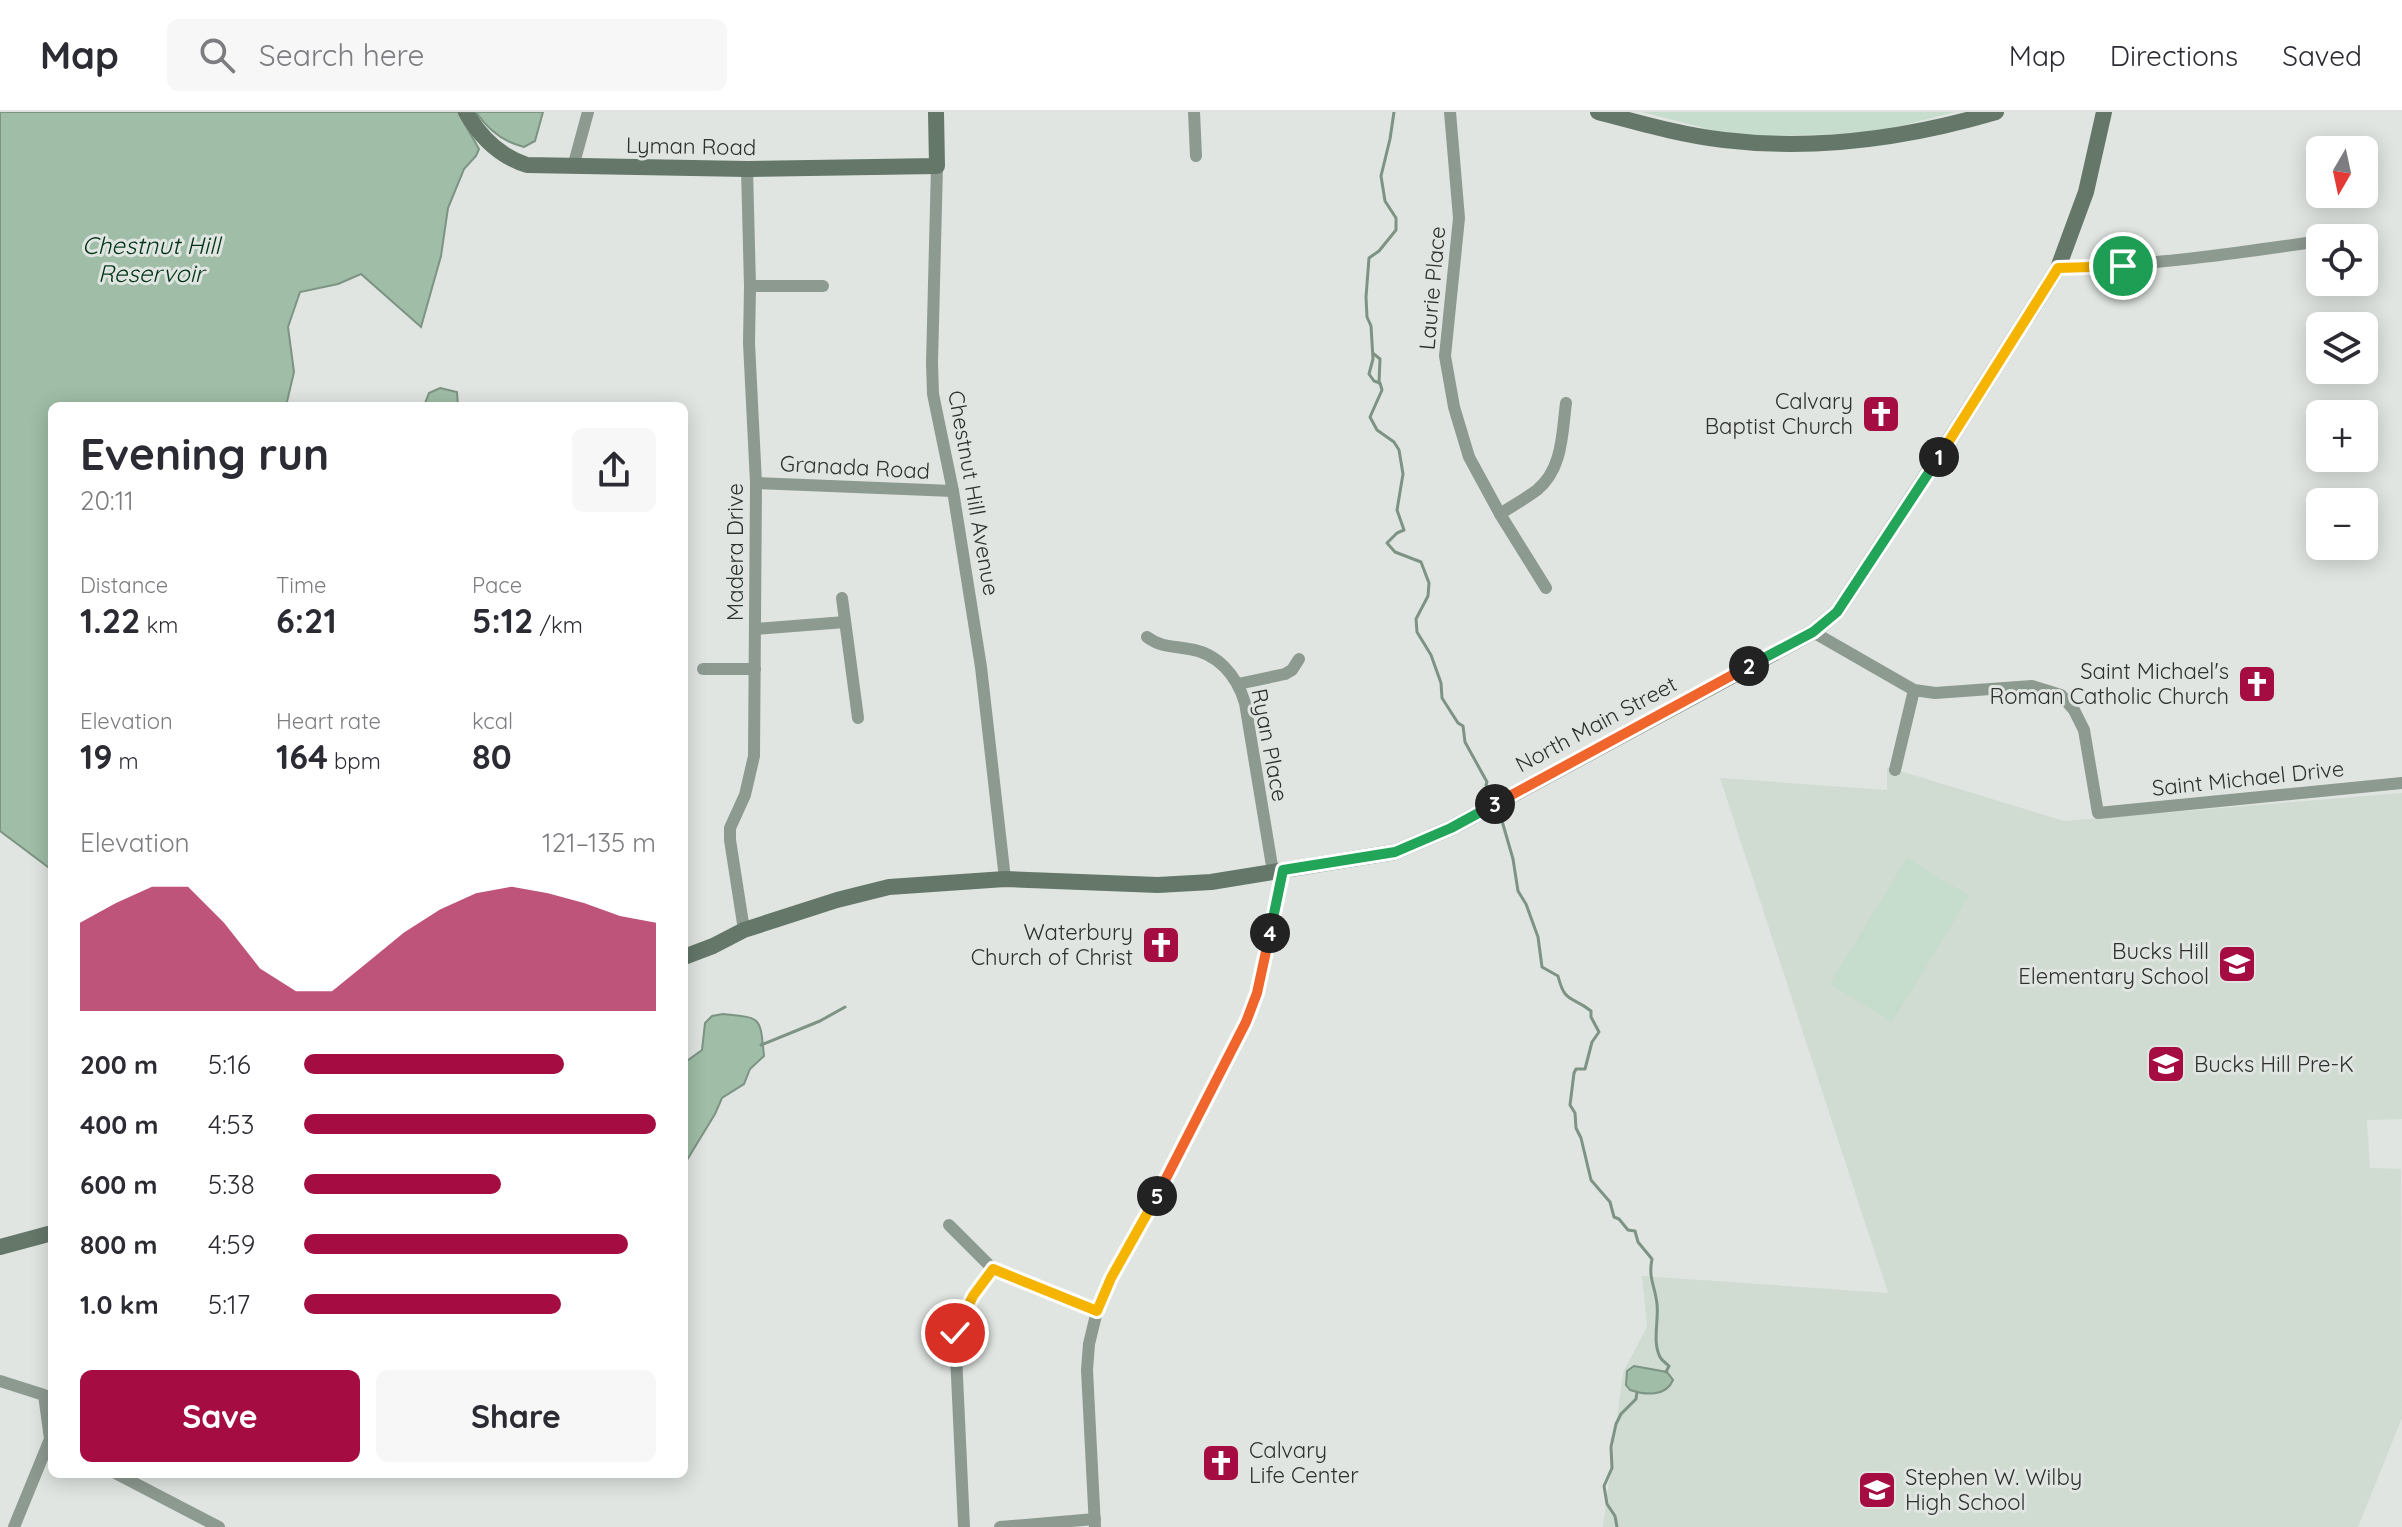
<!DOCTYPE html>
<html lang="en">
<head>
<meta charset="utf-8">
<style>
  :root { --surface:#fff; --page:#f7f7f7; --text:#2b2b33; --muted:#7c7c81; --line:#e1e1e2; --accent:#a50c42 }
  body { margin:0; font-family:Quicksand,sans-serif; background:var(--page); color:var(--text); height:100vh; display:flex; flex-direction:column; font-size:30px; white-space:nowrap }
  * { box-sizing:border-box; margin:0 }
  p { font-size:26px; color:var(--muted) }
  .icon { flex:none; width:44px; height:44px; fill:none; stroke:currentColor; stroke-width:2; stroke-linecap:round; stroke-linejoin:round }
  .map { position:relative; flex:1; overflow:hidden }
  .drawer { position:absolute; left:48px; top:290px; width:640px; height:1076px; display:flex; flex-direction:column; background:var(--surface); border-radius:12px; box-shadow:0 4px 20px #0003 }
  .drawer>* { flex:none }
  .needle { width:52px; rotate:189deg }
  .tools { position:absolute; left:2306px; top:24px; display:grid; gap:16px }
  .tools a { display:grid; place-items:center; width:72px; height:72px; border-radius:12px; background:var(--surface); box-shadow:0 4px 20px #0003; font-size:40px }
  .pin { position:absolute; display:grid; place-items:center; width:68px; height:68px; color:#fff; margin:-34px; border:4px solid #fff; border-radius:50%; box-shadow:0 2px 8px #0007 }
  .km { position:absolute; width:40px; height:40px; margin:-20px; border-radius:50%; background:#222; color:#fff; font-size:22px; line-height:40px; text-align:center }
  .round { display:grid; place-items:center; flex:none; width:84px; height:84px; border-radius:12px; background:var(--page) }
  .headline { display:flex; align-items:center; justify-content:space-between; height:136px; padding:0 32px }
  h1 { font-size:44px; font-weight:700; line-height:60px }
  .stats { display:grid; grid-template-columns:repeat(3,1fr); gap:12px; height:136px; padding:8px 32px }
  .stats div { display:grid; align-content:center }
  .stats b { font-size:34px; font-weight:700 }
  .stats small { font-size:22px; font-weight:400 }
  .stats p { font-size:22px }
  .chart { height:224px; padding:16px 32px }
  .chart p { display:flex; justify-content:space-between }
  .chart svg { width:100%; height:144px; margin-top:8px; fill:var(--accent); opacity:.7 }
  .cta { display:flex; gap:16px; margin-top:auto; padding:16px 32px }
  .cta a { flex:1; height:92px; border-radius:12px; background:var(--accent); color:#fff; font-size:32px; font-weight:700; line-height:92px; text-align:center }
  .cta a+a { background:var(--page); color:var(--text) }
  ul { padding:0 32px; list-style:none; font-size:26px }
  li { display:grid; grid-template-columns:128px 96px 1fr; align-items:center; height:60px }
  li i { height:20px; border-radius:10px; background:var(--accent) }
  header { display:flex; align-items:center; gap:48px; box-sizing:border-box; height:112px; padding:0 40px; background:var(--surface); border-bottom:2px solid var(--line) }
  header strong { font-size:38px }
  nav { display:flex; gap:44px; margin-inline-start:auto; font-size:28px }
  .search { width:560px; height:72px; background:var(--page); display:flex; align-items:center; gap:20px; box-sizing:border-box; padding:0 28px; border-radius:12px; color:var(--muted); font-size:30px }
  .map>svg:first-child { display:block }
  .built { fill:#d0dbd2 }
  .green { fill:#c6dccc }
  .water { fill:#9fbda7; stroke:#7d9383; stroke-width:2 }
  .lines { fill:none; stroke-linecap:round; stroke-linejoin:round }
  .stream { stroke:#7d9383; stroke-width:3 }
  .street { stroke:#8d9a90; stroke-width:12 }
  .secondary { stroke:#647769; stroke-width:16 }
  .split-1-casing { stroke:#fff; stroke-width:16 }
  .split-2-casing { stroke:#fff; stroke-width:16 }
  .split-3-casing { stroke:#fff; stroke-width:16 }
  .split-4-casing { stroke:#fff; stroke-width:16 }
  .split-5-casing { stroke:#fff; stroke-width:16 }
  .split-6-casing { stroke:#fff; stroke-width:16 }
  .split-1 { stroke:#f5b400; stroke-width:10 }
  .split-2 { stroke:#22a559; stroke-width:10 }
  .split-3 { stroke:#f0652b; stroke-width:10 }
  .split-4 { stroke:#22a559; stroke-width:10 }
  .split-5 { stroke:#f0652b; stroke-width:10 }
  .split-6 { stroke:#f5b400; stroke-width:10 }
  .labels { text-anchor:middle; stroke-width:6; stroke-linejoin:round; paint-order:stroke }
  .street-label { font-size:22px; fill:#2f3130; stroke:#e0e5e1 }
  .poi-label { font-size:22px; fill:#2f3130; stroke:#e0e5e1; text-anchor:end }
  .water-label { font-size:24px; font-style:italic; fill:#003417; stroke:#e0e5e1 }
</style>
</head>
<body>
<header>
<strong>Map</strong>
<div class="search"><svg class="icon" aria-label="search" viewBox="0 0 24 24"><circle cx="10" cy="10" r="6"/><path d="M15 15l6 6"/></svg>Search here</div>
<nav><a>Map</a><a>Directions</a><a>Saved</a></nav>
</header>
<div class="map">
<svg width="2402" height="1415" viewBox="0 0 2402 1415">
  <rect width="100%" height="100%" fill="#e0e5e1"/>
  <!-- built -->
  <path class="built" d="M1887,655L2064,709L2402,681V1007L2367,1008L2370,1056L2401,1057L2402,1306L2358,1415H1603L1623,1260L1647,1215L1642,1164L1888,1181L1720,666L1887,678Z"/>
  <!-- green -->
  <g class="green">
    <path d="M1642,0H1955L1873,21L1739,25Z"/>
    <path d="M1907,746L1969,784L1892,910L1830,872Z"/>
  </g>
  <!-- water -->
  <g class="water">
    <path d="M0,0H458L479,37L476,44L464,57L448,96L441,144L421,215L361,162L338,172L300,180L288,215L294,260L286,294H52V758L0,719Z"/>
    <path d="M476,0H543L535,29L524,35C503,30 488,18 476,0Z"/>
    <path d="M440,276L457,280L458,294H424L429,281Z"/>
    <path d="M723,902C762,906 760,904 764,944L750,957L744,972L722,986L715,1002L684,1053V951L702,938L705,911L712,904Z"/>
    <path d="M1634,1254L1667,1260L1673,1268C1666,1285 1645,1283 1630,1278L1626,1273L1627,1259Z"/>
  </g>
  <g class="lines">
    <!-- stream -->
    <g class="stream">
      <path d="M1394,0L1390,27L1381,64L1385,89L1396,106V118L1379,139L1369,146L1366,185L1367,205L1371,214L1373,247L1369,262L1374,269L1380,271L1382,278L1370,305L1377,318L1394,330L1399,338L1403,362L1397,398L1404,418L1397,421L1387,431L1395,440L1421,450L1429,471L1428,484L1416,507L1417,520L1431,543L1441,571L1442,586L1458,611L1463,614L1465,630L1487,670L1486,673L1490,685"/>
      <path d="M1374,242L1380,247L1379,271"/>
      <path d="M1500,702L1513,747L1518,779L1526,792L1538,825L1542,855L1558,864C1565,892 1571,883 1591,899V905L1599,920L1592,930L1585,957H1576L1574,961L1570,993L1575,1001L1576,1016L1581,1026L1591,1068L1610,1090L1614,1105L1619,1107L1628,1118L1635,1119L1638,1130L1652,1147C1648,1167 1655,1173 1657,1192C1659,1208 1652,1229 1660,1245C1662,1249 1666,1251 1669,1254L1666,1260"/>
      <path d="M761,933L820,909L845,895"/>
      <path d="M1617,1415L1615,1404L1607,1392L1604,1374L1612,1356L1611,1335L1616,1312L1621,1302L1636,1287L1637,1280"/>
    </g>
    <!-- street -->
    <g class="street">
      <path d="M1194,0L1196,44"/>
      <path d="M1450,0L1459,106L1445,244L1454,295L1469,345L1500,402L1546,476"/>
      <path d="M937,54L932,251L933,282L953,379L981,555L1005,767"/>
      <path d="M573,55L588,0"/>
      <path d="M2058,156C2147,154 2232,142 2320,129"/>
      <path d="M750,174H823"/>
      <path d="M756,371L953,379"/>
      <path d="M1500,402C1512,394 1525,387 1537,378C1563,357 1562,321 1566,291"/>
      <path d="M842,486L858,606"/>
      <path d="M755,517L845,510"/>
      <path d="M1813,520L1914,578L1935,581L2032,574L2061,583L2074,598L2084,618L2098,701L2402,671"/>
      <path d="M1147,525C1160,535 1173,534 1189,537C1218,541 1237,564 1245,591L1273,760"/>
      <path d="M703,557H755"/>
      <path d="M1238,572L1285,562L1292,558L1299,547"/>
      <path d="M1895,658L1914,578"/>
      <path d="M744,818L730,728V716L745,683L754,644L756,371L749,231L750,174L747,57"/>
      <path d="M949,1113L993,1157L1097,1199"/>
      <path d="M0,1269L44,1283L50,1327L14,1415"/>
      <path d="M117,1362L219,1415"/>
      <path d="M964,1415L955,1221L973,1184L993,1157"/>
      <path d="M1000,1415L1095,1407"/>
      <path d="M1095,1415L1087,1258L1089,1232L1097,1199L1111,1166L1170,1061L1246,910L1263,856L1283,758"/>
    </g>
    <!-- secondary -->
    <g class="secondary">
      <path d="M466,0C480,25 499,44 527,53L747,57L937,54L936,0"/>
      <path d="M1598,0C1640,11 1681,23 1724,28C1816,39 1908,26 1996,0"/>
      <path d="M684,845L713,834L744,818L837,788L889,775L1005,767L1158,773L1211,770L1395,740L1451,716L1813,520L1837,500L1944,337L2058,156L2086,80L2104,0"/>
      <path d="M0,1135L52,1121"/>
    </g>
  </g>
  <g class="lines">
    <!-- split-1 casing -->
    <g class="split-1-casing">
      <path id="split-1" d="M1939,345L2058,156L2123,154"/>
    </g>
    <!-- split-2 casing -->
    <g class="split-2-casing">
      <path id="split-2" d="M1749,554L1813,520L1837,500L1939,345"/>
    </g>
    <!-- split-3 casing -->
    <g class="split-3-casing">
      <path id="split-3" d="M1495,692L1749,554"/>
    </g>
    <!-- split-4 casing -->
    <g class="split-4-casing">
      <path id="split-4" d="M1270,821L1283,758L1395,740L1451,716L1495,692"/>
    </g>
    <!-- split-5 casing -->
    <g class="split-5-casing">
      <path id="split-5" d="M1157,1084L1246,910L1257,881L1270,821"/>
    </g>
    <!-- split-6 casing -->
    <g class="split-6-casing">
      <path id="split-6" d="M955,1221L973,1184L993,1157L1097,1199L1111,1166L1157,1084"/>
    </g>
    <!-- split-1 -->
    <use href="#split-1" class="split-1"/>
    <!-- split-2 -->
    <use href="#split-2" class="split-2"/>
    <!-- split-3 -->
    <use href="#split-3" class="split-3"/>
    <!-- split-4 -->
    <use href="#split-4" class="split-4"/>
    <!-- split-5 -->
    <use href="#split-5" class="split-5"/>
    <!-- split-6 -->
    <use href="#split-6" class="split-6"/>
  </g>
  <!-- icons -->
  <defs>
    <g id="church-square" transform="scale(2)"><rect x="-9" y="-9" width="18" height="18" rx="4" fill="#a50c42" stroke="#e0e5e1"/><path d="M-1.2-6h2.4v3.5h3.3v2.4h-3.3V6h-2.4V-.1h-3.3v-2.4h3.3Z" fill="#fff"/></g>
    <g id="school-square" transform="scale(2)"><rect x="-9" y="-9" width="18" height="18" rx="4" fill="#a50c42" stroke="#e0e5e1"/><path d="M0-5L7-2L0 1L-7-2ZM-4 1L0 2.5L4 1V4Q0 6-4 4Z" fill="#fff"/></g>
  </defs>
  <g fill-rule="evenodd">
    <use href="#church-square" x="1881" y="302"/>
    <use href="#church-square" x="2257" y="572"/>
    <use href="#church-square" x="1161" y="833"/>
    <use href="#school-square" x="2237" y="852"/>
    <use href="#school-square" x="2166" y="952"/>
    <use href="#church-square" x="1221" y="1351"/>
    <use href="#school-square" x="1877" y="1378"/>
  </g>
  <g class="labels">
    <!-- street labels -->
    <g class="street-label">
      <text transform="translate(691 34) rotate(1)" y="8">Lyman Road</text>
      <text transform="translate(1432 176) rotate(-85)" y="8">Laurie Place</text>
      <text transform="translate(855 355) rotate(3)" y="8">Granada Road</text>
      <text transform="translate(974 381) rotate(80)" y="8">Chestnut Hill Avenue</text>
      <text transform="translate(735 440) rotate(-90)" y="8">Madera Drive</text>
      <text transform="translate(1596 612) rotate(-28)" y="8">North Main Street</text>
      <text transform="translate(1270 633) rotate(79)" y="8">Ryan Place</text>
      <text transform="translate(2248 666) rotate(-6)" y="8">Saint Michael Drive</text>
    </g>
    <!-- poi labels -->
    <g class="poi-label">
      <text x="1853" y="297">Calvary<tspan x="1853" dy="25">Baptist Church</tspan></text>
      <text x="2229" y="567">Saint Michael's<tspan x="2229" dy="25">Roman Catholic Church</tspan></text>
      <text x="1133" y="828">Waterbury<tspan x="1133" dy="25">Church of Christ</tspan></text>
      <text x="2209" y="847">Bucks Hill<tspan x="2209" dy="25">Elementary School</tspan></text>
      <text x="2194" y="960" text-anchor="start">Bucks Hill Pre-K</text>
      <text x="1249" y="1346" text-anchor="start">Calvary<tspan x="1249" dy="25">Life Center</tspan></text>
      <text x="1905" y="1373" text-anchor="start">Stephen W. Wilby<tspan x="1905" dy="25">High School</tspan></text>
    </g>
    <!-- water labels -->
    <g class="water-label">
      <text x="151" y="142">Chestnut Hill<tspan x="151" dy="28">Reservoir</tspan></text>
    </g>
  </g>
</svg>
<div class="tools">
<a><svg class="needle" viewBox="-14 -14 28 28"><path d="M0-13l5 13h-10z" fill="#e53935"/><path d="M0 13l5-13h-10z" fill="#7c7c81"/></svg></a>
<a><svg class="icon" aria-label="locate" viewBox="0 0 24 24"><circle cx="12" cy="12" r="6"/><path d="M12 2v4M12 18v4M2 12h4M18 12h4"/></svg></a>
<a><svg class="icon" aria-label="layers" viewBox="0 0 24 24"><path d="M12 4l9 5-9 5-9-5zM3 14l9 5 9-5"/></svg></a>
<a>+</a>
<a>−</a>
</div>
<div class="pin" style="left:2123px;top:154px;background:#1e9e55"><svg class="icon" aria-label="arrive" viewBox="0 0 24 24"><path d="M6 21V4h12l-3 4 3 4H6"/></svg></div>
<div class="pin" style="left:955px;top:1221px;background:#d93025"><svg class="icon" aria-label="check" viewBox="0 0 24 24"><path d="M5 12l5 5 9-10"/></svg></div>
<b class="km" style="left:1939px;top:345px">1</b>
<b class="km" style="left:1749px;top:554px">2</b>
<b class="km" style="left:1495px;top:692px">3</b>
<b class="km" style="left:1270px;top:821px">4</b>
<b class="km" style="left:1157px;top:1084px">5</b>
<section class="drawer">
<div class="headline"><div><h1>Evening run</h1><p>20:11</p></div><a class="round"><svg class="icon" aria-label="share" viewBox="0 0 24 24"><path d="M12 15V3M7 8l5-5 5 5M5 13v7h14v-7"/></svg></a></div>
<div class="stats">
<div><p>Distance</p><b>1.22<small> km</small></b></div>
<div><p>Time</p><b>6:21</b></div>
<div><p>Pace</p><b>5:12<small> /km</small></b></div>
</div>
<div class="stats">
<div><p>Elevation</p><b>19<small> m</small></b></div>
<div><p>Heart rate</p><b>164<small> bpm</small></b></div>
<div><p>kcal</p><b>80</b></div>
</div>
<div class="chart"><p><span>Elevation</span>121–135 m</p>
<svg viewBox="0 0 160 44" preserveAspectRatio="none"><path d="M0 44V17L10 11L20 6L30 6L40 17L50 31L60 38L70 38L80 29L90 20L100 13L110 8L120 6L130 8L140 11L150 15L160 17V44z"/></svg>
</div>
<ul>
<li><b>200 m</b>5:16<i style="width:74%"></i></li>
<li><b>400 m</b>4:53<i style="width:100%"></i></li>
<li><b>600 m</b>5:38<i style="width:56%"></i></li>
<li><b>800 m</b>4:59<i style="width:92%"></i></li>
<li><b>1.0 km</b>5:17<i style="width:73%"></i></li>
</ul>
<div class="cta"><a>Save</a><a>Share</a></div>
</section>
</div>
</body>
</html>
